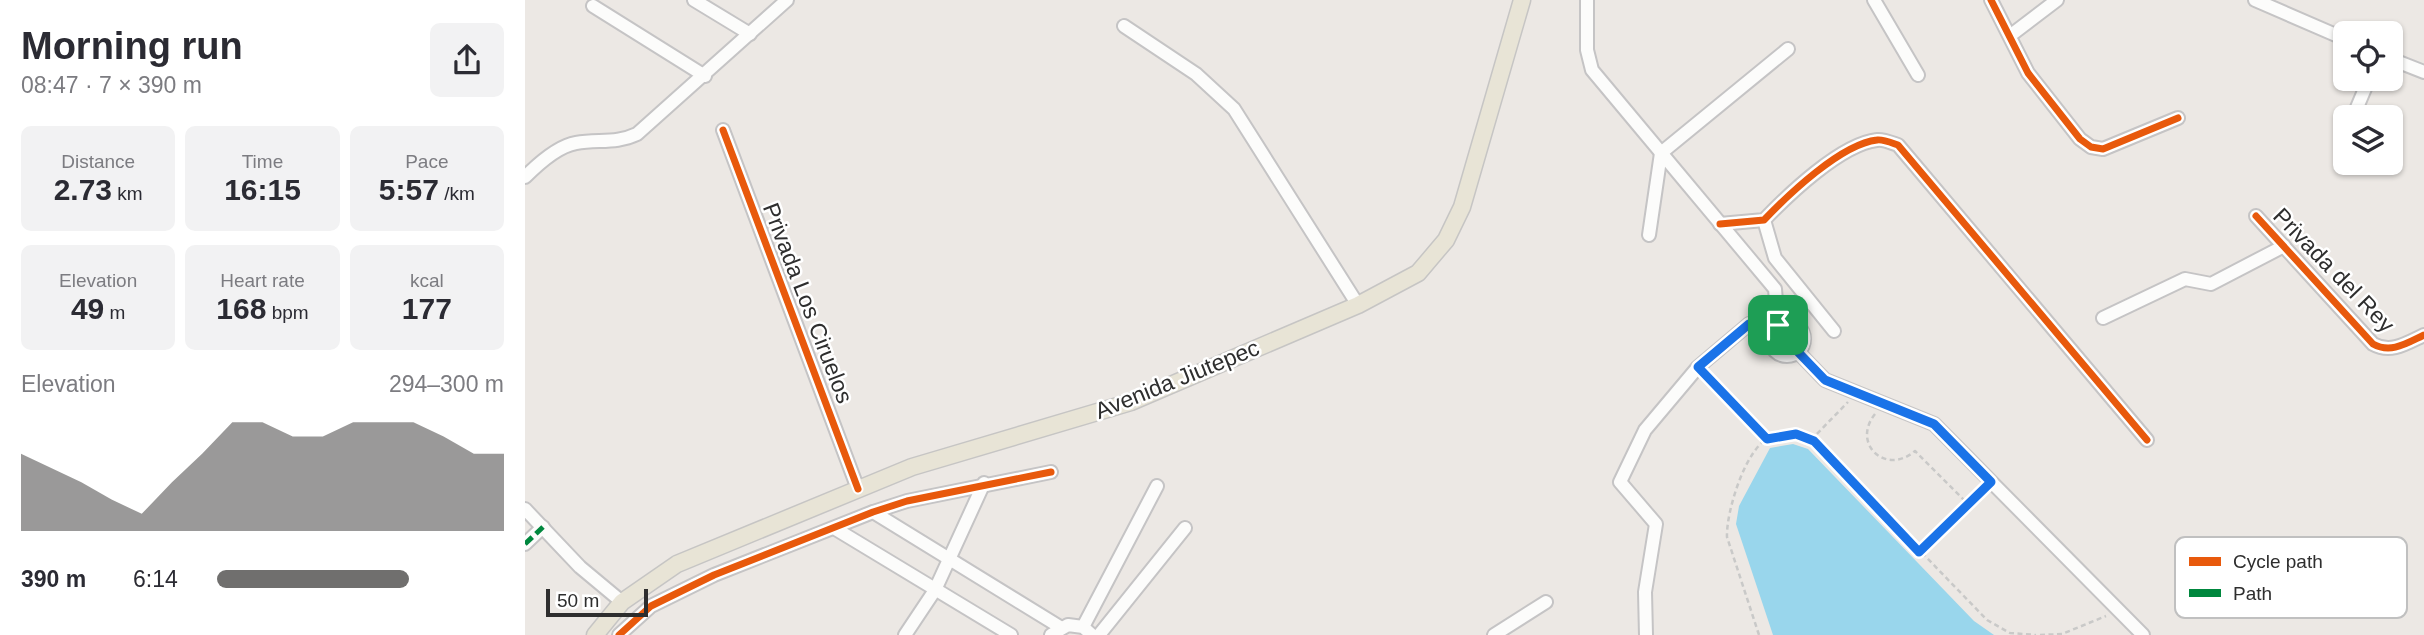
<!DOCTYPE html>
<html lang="en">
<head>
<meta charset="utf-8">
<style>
  :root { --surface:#fff; --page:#f2f2f3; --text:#2b2b33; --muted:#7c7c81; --accent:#706f6e }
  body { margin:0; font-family:Helvetica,sans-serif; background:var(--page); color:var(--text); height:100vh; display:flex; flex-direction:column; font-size:26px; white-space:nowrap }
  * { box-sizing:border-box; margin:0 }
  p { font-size:23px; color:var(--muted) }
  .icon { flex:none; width:38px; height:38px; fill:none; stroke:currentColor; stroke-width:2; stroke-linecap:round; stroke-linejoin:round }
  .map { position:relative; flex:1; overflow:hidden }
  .panel { display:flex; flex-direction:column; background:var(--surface); width:525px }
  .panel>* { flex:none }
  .fabs { position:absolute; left:1808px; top:21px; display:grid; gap:14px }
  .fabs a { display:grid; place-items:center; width:70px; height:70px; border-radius:10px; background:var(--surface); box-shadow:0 2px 5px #0004; font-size:35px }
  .scale { position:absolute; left:21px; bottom:18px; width:102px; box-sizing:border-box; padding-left:7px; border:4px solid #2e2e2e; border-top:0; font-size:19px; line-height:24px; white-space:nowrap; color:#2e2e2e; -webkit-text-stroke:5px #fff; paint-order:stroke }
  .pin { position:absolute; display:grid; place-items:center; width:60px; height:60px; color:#fff; margin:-30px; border-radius:14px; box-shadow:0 4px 10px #0006 }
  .round { display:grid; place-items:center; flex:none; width:74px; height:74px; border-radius:10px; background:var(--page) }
  .summary { display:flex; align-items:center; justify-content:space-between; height:119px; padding:0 21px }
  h1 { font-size:38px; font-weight:700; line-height:52px }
  .metrics { display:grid; grid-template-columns:repeat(3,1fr); gap:10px; height:119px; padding:7px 21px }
  .metrics div { display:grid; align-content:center; border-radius:10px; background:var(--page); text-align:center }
  .metrics b { font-size:30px; font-weight:700 }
  .metrics small { font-size:19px; font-weight:400 }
  .metrics p { font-size:19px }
  .chart { height:196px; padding:14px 21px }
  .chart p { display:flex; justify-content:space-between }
  .chart svg { width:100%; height:126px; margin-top:7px; fill:var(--accent); opacity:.7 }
  ul { padding:0 21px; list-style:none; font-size:23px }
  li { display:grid; grid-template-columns:112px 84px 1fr; align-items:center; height:52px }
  li i { height:18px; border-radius:9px; background:var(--accent) }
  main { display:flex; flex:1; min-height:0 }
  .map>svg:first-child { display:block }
  .water { fill:#99d6ec }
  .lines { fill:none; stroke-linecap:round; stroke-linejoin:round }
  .minor-casing { stroke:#c5c4c5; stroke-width:16 }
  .major-casing { stroke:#c6c5c4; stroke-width:19 }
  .path { stroke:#c9c9c8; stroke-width:2.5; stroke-dasharray:5 3.5; stroke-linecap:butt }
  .minor { stroke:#fcfcfb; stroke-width:12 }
  .major { stroke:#e8e4d6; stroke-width:16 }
  .quiet { stroke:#00873e; stroke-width:5; stroke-dasharray:10 5; stroke-linecap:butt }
  .cycleway-casing { stroke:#fff; stroke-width:11 }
  .cycleway { stroke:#e8590c; stroke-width:7 }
  .route-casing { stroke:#fff; stroke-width:14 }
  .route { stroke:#1a73e8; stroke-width:9 }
  .labels { text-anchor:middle; stroke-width:5; stroke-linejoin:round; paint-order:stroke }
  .street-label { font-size:23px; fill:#2e2e2e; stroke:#fff }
  .key { fill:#fff; stroke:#c0c0c0; stroke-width:2 }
  .key-label { font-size:19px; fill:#2e2e2e }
</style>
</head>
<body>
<main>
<section class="panel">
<div class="summary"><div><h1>Morning run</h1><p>08:47 · 7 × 390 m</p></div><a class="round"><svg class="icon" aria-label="share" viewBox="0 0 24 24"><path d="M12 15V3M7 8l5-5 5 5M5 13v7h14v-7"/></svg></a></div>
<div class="metrics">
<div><p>Distance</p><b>2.73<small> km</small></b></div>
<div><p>Time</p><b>16:15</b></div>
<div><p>Pace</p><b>5:57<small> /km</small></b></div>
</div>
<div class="metrics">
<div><p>Elevation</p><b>49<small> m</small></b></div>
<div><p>Heart rate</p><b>168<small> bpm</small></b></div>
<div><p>kcal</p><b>177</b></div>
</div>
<div class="chart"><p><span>Elevation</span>294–300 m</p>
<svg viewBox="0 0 160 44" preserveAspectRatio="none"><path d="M0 44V17L10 22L20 27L30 33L40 38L50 27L60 17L70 6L80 6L90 11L100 11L110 6L120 6L130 6L140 11L150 17L160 17V44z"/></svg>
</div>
<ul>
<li><b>390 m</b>6:14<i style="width:67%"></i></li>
</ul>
</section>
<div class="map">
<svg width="1899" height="635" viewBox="0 0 1899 635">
  <rect width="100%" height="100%" fill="#ece8e4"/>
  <!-- water -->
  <path class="water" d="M1268,444L1283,449L1449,621L1469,635H1248L1211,524L1214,506L1245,448Z"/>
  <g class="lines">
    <!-- minor casing -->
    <g class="minor-casing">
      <g id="minor">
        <path d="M169,0L225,34"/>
        <path d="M1062,0V50L1067,70L1250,289L1253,325"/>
        <path d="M1349,0L1393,75"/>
        <path d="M1466,0L1503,73L1555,139L1566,147L1578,149L1653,118"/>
        <path d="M1730,0L1820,39"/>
        <path d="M68,6L180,76"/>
        <path d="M599,26L671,74L709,109L833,305"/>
        <path d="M1486,35L1532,0"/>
        <path d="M1866,59L1899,72"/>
        <path d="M1828,117L1844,79"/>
        <path d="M198,130L333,489"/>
        <path d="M0,177C13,164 33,146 51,143C73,139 91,144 112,134L262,0"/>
        <path d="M1731,216L1848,344C1866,354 1882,343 1899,335"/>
        <path d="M1239,220L1250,258L1309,331"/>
        <path d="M1195,224L1239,220C1263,195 1316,144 1352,140C1358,139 1367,143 1373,145L1622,440"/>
        <path d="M1124,235L1136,153L1263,49"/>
        <path d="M1578,318L1660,279L1686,284L1759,246"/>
        <circle cx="1262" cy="339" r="17"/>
        <path d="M1273,352L1300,380L1409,424L1618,635"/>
        <path d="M0,509L55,567L97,602"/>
        <path d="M348,512L535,627"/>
        <path d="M309,528L486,635"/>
        <path d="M0,544L18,527"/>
        <path d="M558,627L632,486"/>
        <path d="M94,635L126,606L189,575L348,512L382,501L526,472"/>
        <path d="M380,635L410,590L459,483"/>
        <path d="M526,635L543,625L558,627L567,635"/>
        <path d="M574,635L660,528"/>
        <path d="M969,635L1021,602"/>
        <path d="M1121,635L1120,592L1131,524L1095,482L1120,430L1173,367L1224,324L1246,335"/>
      </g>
    </g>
    <!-- major casing -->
    <g class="major-casing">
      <path id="major" d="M70,635L97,602L152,564L387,467L606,402L833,305L893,273L921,240L937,207L997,0"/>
    </g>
    <!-- path -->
    <g class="path">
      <path d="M1183,377L1242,439"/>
      <path d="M1350,414C1326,444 1361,476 1390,451L1443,504"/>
      <path d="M1286,440L1323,402"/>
      <path d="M1394,552L1457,491"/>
      <path d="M1234,635L1202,537C1201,512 1221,445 1247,436C1262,431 1276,435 1289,441L1462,620L1485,633L1511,635"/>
      <path d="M1515,635L1537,634L1581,616"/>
    </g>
    <!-- minor -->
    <use href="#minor" class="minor"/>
    <!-- major -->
    <use href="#major" class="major"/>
    <!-- quiet -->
    <path class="quiet" d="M0,544L18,527"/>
    <!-- cycleway casing -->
    <g class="cycleway-casing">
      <g id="cycleway">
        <path d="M1466,0L1503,73L1555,139L1566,147L1578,149L1653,118"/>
        <path d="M198,130L333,489"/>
        <path d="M1731,216L1848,344C1866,354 1882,343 1899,335"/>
        <path d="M1195,224L1239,220C1263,195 1316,144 1352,140C1358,139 1367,143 1373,145L1622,440"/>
        <path d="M94,635L126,606L189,575L348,512L382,501L526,472"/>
      </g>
    </g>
    <!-- cycleway -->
    <use href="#cycleway" class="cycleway"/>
  </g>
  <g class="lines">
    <!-- route casing -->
    <g class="route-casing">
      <path id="route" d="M1263,322C1279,326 1283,339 1273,352L1300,380L1409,424L1466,482L1394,552L1289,441L1271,434L1242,439L1173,367L1224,324L1246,335L1253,325Z"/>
    </g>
    <!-- route -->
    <use href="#route" class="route"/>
  </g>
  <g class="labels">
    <!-- street labels -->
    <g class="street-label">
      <text transform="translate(1809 270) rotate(46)" y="8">Privada del Rey</text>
      <text transform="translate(283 303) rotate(69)" y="8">Privada Los Ciruelos</text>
      <text transform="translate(652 379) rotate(-22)" y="8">Avenida Jiutepec</text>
    </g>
  </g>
  <!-- legend -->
  <rect x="1650" y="537" width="232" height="81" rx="10" class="key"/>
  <rect x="1664" y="557" width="32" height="9" fill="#e8590c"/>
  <rect x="1664" y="589" width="32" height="8" fill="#00873e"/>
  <g class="key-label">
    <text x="1708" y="568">Cycle path</text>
    <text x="1708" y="600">Path</text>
  </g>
</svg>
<div class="fabs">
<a><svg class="icon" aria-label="locate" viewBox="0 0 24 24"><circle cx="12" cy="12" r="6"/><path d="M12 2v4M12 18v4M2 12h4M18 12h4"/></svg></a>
<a><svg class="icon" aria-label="layers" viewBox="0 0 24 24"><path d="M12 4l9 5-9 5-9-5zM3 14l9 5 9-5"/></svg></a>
</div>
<div class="scale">50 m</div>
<div class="pin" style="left:1253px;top:325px;background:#1e9e55"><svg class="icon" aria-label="arrive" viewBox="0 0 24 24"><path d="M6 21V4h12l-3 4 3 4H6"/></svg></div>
</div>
</main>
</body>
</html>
